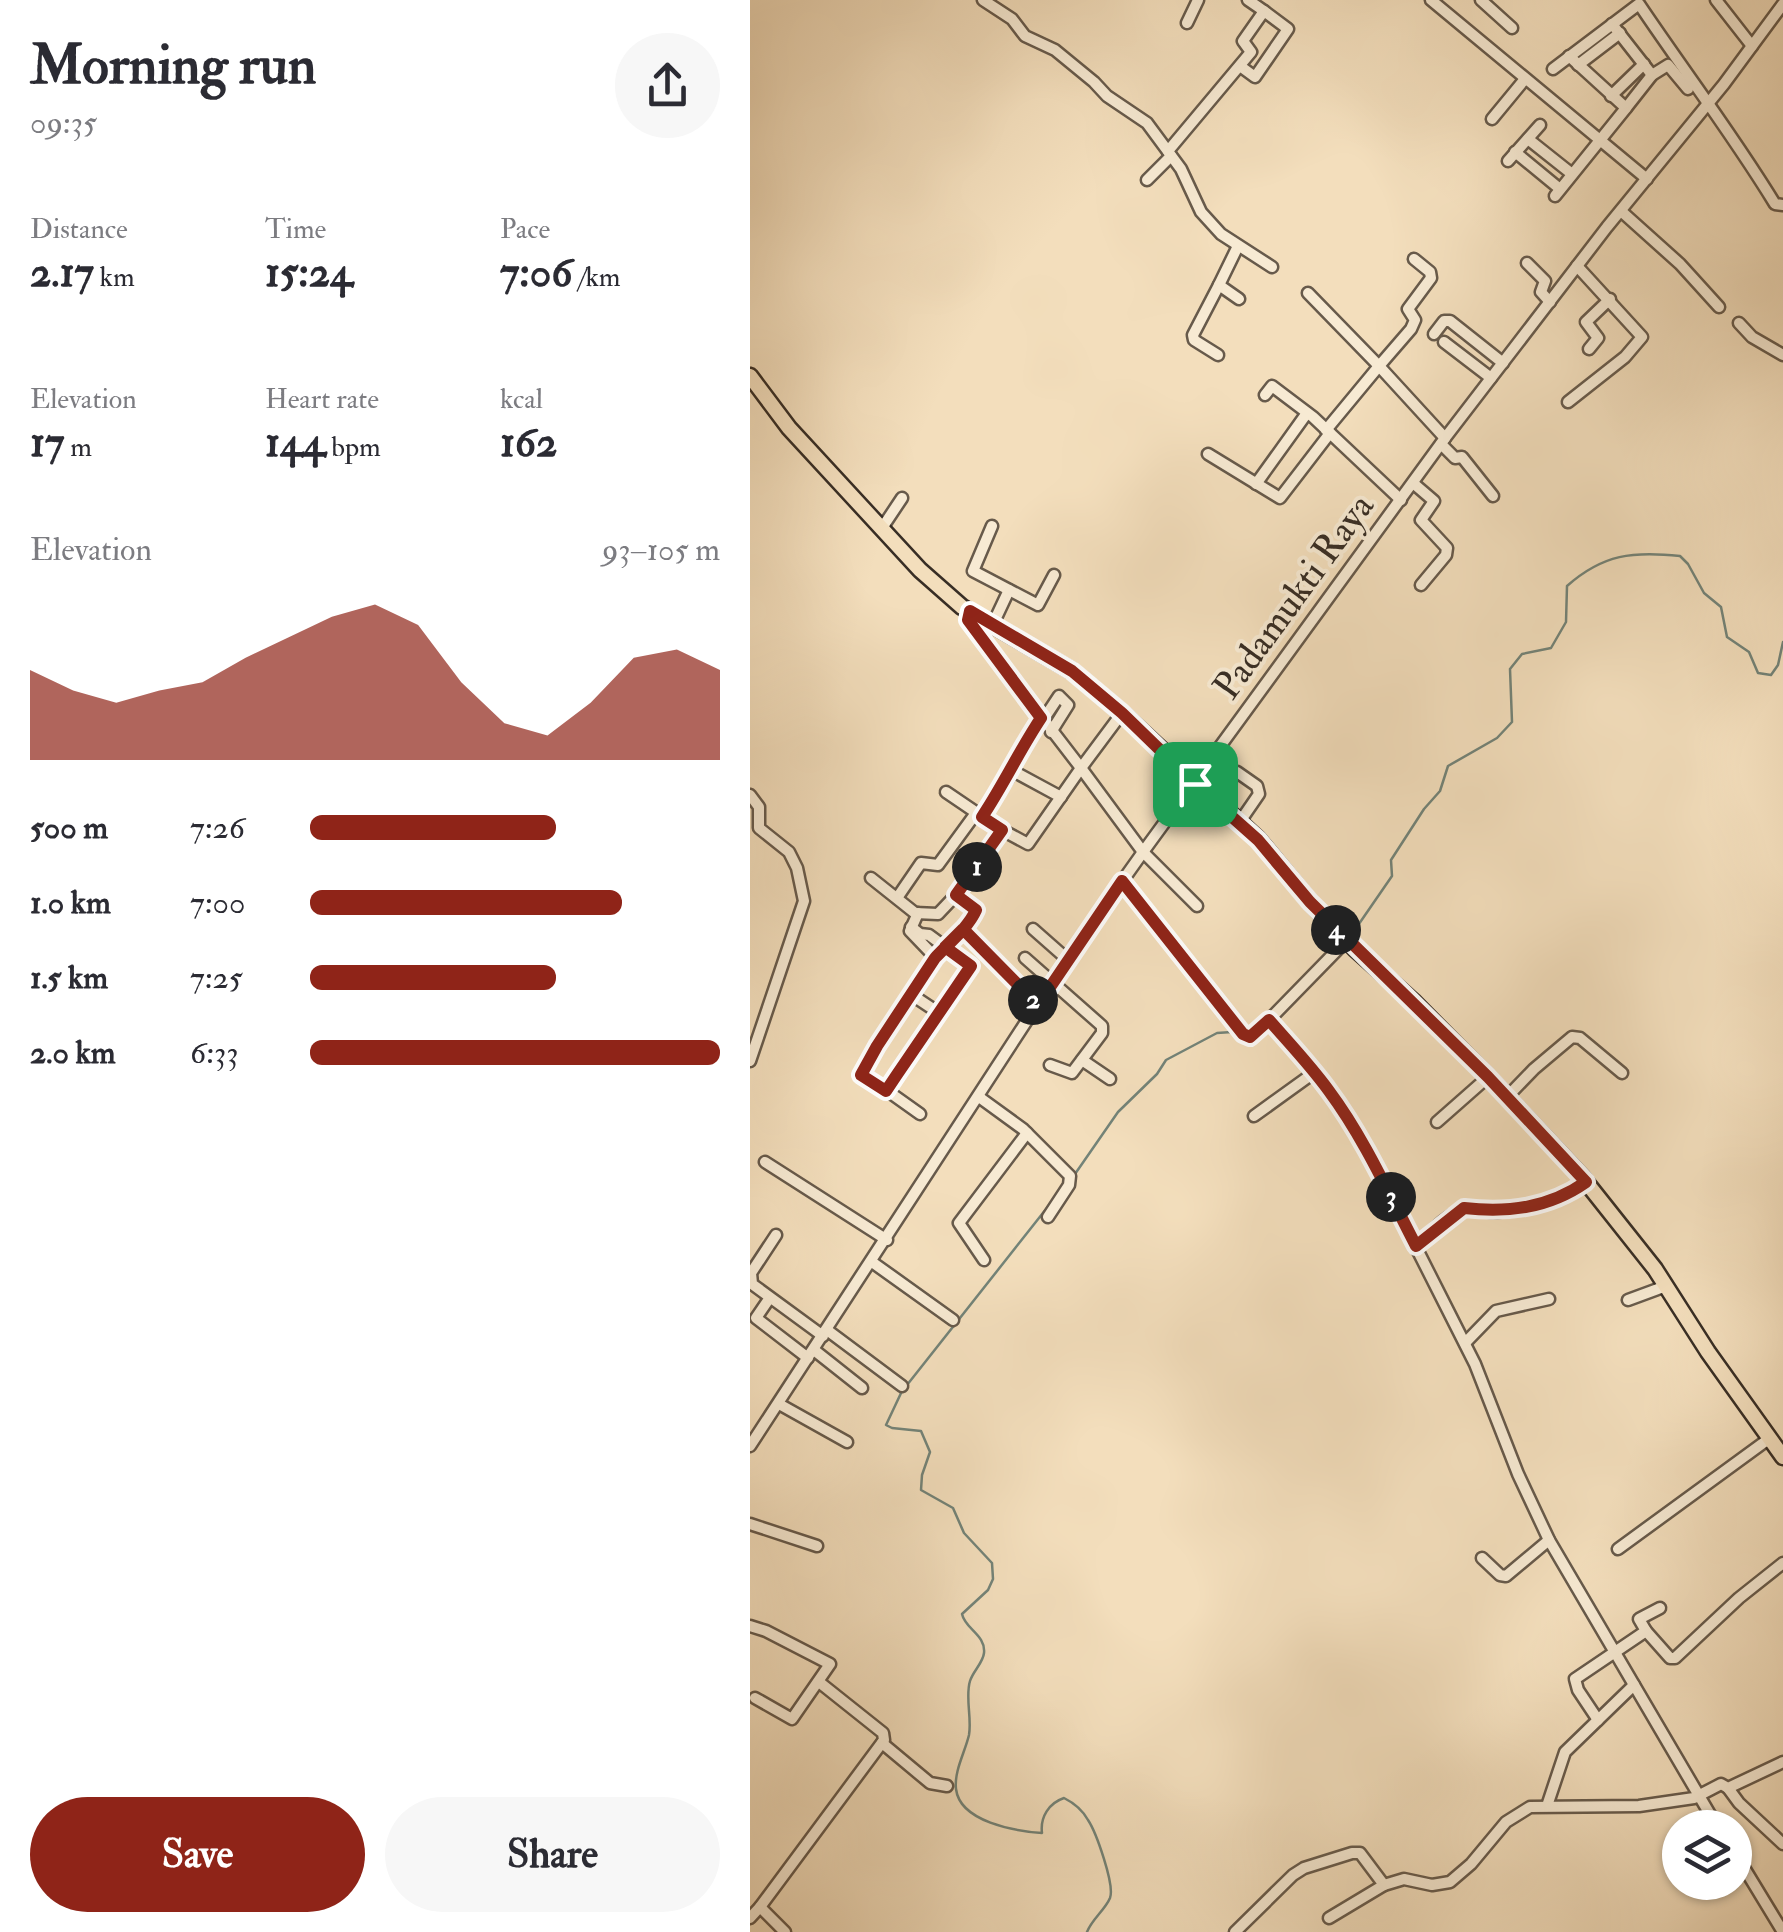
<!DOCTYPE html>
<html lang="en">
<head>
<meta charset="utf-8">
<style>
  :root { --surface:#fff; --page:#f7f7f7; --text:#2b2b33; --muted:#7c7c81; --accent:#8f2418 }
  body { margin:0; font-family:"IM FELL Double Pica",serif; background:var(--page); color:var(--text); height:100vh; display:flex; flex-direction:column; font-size:38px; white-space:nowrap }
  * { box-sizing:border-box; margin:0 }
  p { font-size:32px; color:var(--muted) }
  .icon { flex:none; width:55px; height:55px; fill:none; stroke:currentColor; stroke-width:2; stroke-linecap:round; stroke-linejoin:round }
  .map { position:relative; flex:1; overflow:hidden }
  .side { display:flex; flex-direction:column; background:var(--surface); width:750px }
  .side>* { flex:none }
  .buttons { position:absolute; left:912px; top:1810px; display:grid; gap:20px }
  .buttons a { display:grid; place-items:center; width:90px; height:90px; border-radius:50%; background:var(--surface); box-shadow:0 2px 8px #0004; font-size:50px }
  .pin { position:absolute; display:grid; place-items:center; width:85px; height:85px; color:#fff; margin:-42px; border-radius:20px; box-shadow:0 5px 15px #0006 }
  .km { position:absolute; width:50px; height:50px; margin:-25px; border-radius:50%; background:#222; color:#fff; font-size:28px; line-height:50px; text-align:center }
  .round { display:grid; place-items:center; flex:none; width:105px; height:105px; border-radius:52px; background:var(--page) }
  .summary { display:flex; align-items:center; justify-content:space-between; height:170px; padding:0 30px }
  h1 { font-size:55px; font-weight:700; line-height:75px }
  .stats { display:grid; grid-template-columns:repeat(3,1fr); gap:15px; height:170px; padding:10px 30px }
  .stats div { display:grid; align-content:center }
  .stats b { font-size:42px; font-weight:700 }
  .stats small { font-size:28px; font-weight:400 }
  .stats p { font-size:28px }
  .chart { height:280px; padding:20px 30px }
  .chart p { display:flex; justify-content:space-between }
  .chart svg { width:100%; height:180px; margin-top:10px; fill:var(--accent); opacity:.7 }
  .primary-button { display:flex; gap:20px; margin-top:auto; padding:20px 30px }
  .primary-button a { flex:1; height:115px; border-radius:60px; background:var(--accent); color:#fff; font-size:40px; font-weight:700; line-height:115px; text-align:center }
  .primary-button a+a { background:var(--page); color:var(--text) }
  ul { padding:0 30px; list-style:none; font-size:32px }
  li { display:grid; grid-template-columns:160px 120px 1fr; align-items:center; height:75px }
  li i { height:25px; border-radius:12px; background:var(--accent) }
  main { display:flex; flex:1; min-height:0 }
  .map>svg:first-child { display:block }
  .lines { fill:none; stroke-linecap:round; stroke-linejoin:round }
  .stream { stroke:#738378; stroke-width:2.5 }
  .minor-casing { stroke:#675a4b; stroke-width:15 }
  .major-casing { stroke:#382e25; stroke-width:19 }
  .minor { stroke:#f7ead3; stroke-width:10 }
  .major { stroke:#f3debc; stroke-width:14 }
  .route-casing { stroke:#fff; stroke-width:20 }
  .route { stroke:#8f2418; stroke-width:12 }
  .labels { text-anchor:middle; stroke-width:8; stroke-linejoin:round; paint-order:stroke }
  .street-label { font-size:38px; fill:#382e25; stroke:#f7ead3 }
</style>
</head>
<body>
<main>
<section class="side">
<div class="summary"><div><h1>Morning run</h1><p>09:35</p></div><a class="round"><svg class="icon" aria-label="share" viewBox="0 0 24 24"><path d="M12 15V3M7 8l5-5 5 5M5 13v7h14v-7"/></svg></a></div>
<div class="stats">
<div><p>Distance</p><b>2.17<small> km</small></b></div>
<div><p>Time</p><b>15:24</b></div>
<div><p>Pace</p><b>7:06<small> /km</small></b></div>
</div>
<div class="stats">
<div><p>Elevation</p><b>17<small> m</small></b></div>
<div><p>Heart rate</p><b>144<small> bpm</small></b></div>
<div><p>kcal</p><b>162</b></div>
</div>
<div class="chart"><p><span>Elevation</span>93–105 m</p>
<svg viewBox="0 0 160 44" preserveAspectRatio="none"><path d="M0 44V22L10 27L20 30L30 27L40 25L50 19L60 14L70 9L80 6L90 11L100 25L110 35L120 38L130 30L140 19L150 17L160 22V44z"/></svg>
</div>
<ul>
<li><b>500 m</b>7:26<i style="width:60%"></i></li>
<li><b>1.0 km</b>7:00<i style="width:76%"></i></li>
<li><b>1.5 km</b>7:25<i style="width:60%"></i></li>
<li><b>2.0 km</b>6:33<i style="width:100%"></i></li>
</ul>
<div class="primary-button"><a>Save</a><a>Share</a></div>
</section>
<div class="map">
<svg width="1033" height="1932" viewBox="0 0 1033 1932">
  <rect width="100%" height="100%" fill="#f3debc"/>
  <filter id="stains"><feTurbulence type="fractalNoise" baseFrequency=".002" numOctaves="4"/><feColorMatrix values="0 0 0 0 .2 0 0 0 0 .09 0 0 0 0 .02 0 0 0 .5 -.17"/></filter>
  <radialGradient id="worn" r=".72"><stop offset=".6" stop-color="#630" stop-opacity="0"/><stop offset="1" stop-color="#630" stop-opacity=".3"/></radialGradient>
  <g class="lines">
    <!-- stream -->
    <g class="stream">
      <path d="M602,934L642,876L641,860L674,809L690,791L698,766L747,738L762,722L760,669L772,654L801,648L816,622L817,586C853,554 883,551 930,556L938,564L954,593L971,607L977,637L999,652L1008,673L1021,675L1028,665L1033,642"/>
      <path d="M325,1174L368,1112L407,1074L416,1060L467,1033L482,1032L495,1043L500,1040"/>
      <path d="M157,1385L304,1199"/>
      <path d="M152,1391L136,1425L142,1428L171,1431L180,1452L172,1475L171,1490L203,1508L214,1533L242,1563L243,1579L238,1590L212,1614C215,1629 236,1635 234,1653C233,1663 223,1671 220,1681C215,1697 222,1718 219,1735C215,1752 204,1771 206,1789C210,1822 265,1831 292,1833C290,1817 299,1803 314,1798C324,1803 332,1809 338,1820C346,1832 365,1885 360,1898C355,1910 342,1919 337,1932"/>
    </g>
    <!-- minor casing -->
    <g class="minor-casing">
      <g id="minor">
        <path d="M233,0L262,19L275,36L305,50L344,82L357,96L397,123L431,169L451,212L471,234L522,267"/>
        <path d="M681,0L897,179"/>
        <path d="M731,0L762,28"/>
        <path d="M966,0L1002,46"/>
        <path d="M437,23L448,0"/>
        <path d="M862,24L902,75"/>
        <path d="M819,56L876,108L902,75L918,65L938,89"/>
        <path d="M828,65L870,33"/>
        <path d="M490,66L505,77L538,29L514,11"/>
        <path d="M803,69L889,4C934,71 983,135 1025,204L1033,205"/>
        <path d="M861,96L894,64"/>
        <path d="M742,119L775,79"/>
        <path d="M778,139L822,174"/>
        <path d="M418,151L501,52L493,41L514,11L498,0"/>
        <path d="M765,152L810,189"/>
        <path d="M758,161L790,125"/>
        <path d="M397,180L421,156"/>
        <path d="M805,196L876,108"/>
        <path d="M871,211L930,264L969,307"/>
        <path d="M488,246L469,285L489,299"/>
        <path d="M777,263L795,281L791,292L800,302"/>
        <path d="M558,293L629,366L661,329L665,320L658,309L681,278L680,272L664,259"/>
        <path d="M989,323L1002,337L1033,355"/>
        <path d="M684,334L694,321H700L753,363"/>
        <path d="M694,342L741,378"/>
        <path d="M839,349L848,338L836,322L860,299"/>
        <path d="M468,355L444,340L443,335L469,285"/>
        <path d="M515,395L522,386L563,417L651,500"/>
        <path d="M818,402L875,357L892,337L827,266"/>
        <path d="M576,430L629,366L695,438"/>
        <path d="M691,444L705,458L712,457L743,496"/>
        <path d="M458,454L530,498L580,433"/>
        <path d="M663,483L684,501L671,520L697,548L696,555L671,585"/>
        <path d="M506,484L557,413"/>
        <path d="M242,526L223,571L288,605L304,575"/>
        <path d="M132,528L152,498"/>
        <path d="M219,611L218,621L331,768L372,713"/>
        <path d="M243,624L259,590"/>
        <path d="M293,720L309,696L318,705L301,732"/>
        <path d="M263,771L267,755L291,718"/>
        <path d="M487,772L507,786L509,794L489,823"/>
        <path d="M196,792L252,830"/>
        <path d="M0,795L9,807V828L39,852L47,868L54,901L0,1061"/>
        <path d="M232,817L263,771L311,797"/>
        <path d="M121,878L165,913L188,914L206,895"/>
        <path d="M373,881L493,1034L500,1037L519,1020L581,1093L626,1168L725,1364L768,1474L799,1540L968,1828"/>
        <path d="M147,898L171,863L188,865L226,813"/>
        <path d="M168,913L160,931L183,955L184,963L111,1072L170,1114"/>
        <path d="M213,929L288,1005"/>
        <path d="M283,929L317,959"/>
        <path d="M185,958L226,914V910L206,895L252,830L278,844L331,768L393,852L447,906"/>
        <path d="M275,958L352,1026V1033L322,1073L300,1065"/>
        <path d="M162,995L189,1013"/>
        <path d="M519,1020L597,940"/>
        <path d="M332,1060L360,1079"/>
        <path d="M136,1091L221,966L179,935L170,934L161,927"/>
        <path d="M229,1097L273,1129L320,1176L319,1185L298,1217"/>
        <path d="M757,1097L784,1069L822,1037L830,1038L872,1073"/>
        <path d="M504,1116L565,1072"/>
        <path d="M687,1122L738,1077"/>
        <path d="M15,1162L137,1240"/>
        <path d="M26,1235L1,1273L2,1284L73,1336"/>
        <path d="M666,1246C679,1235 693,1218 709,1211C721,1206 735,1213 747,1212C778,1211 812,1199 836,1182"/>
        <path d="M234,1260L209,1223L277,1133"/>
        <path d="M122,1262L203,1320"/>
        <path d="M19,1299L6,1318L58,1358"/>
        <path d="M878,1300L916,1286"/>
        <path d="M77,1330L152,1386"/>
        <path d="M715,1343L746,1311L799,1299"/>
        <path d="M64,1350L112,1388"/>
        <path d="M29,1404L97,1442"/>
        <path d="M0,1446L317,959L393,852L695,438L857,227L974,84L1033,4"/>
        <path d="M0,1524L67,1546"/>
        <path d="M868,1549L1020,1438"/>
        <path d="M732,1558L750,1575L756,1576L799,1540"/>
        <path d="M0,1626L16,1631L80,1664L42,1719L5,1698"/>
        <path d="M896,1631L920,1658H925L989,1598L1033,1563"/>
        <path d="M848,1720L828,1690L825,1679L896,1631L889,1619L910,1608"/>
        <path d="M132,1743L180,1783L197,1786"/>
        <path d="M978,1788L989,1803L1033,1844"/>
        <path d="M797,1806L815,1752L884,1685"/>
        <path d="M985,1853L1033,1932"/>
        <path d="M10,1907L134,1740L133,1733L69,1682"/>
        <path d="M0,1918L10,1907L35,1932"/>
        <path d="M579,1918L634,1885"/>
        <path d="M485,1932L543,1875L554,1868L602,1853H610L634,1885L654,1879L682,1885L700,1882L721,1864L756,1822L780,1807L889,1806L944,1798L971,1784L978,1788L1033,1762"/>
      </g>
    </g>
    <!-- major casing -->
    <g class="major-casing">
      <path id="major" d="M0,376L39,428L170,570L212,607L322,671L372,713L508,839L560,902L605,949L663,1001L738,1077L832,1177L905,1269L958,1352L1033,1457"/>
    </g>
    <!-- minor -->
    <use href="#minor" class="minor"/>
    <!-- major -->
    <use href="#major" class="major"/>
  </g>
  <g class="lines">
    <!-- route casing -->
    <g class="route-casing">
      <path id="route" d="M445,784L372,713L322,671L220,611L218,620L291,718C269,751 254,784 232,817L252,830L206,895L226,910C218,928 199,943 185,958L127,1046L111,1075L136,1091L146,1076L221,966L195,947L213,929L288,1005L372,881L493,1034L500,1037L519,1020C539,1043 561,1066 579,1091C614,1138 639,1194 666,1246L714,1208C758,1213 799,1208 836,1182L738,1077L560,902L508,840L445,784"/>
    </g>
    <!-- route -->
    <use href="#route" class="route"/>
  </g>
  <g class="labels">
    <!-- street labels -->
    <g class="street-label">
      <text transform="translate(543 596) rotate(-54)" y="13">Padamukti Raya</text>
    </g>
  </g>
  <rect width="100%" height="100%" filter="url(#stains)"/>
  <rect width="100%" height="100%" fill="url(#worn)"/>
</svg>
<div class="buttons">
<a><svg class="icon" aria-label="layers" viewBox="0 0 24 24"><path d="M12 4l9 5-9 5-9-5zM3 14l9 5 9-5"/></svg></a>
</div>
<div class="pin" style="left:445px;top:784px;background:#1e9e55"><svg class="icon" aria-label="arrive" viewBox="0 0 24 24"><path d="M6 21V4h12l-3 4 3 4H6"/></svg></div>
<b class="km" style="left:227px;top:867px">1</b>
<b class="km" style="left:283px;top:1000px">2</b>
<b class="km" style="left:641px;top:1197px">3</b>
<b class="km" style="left:586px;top:930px">4</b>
</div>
</main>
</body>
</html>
